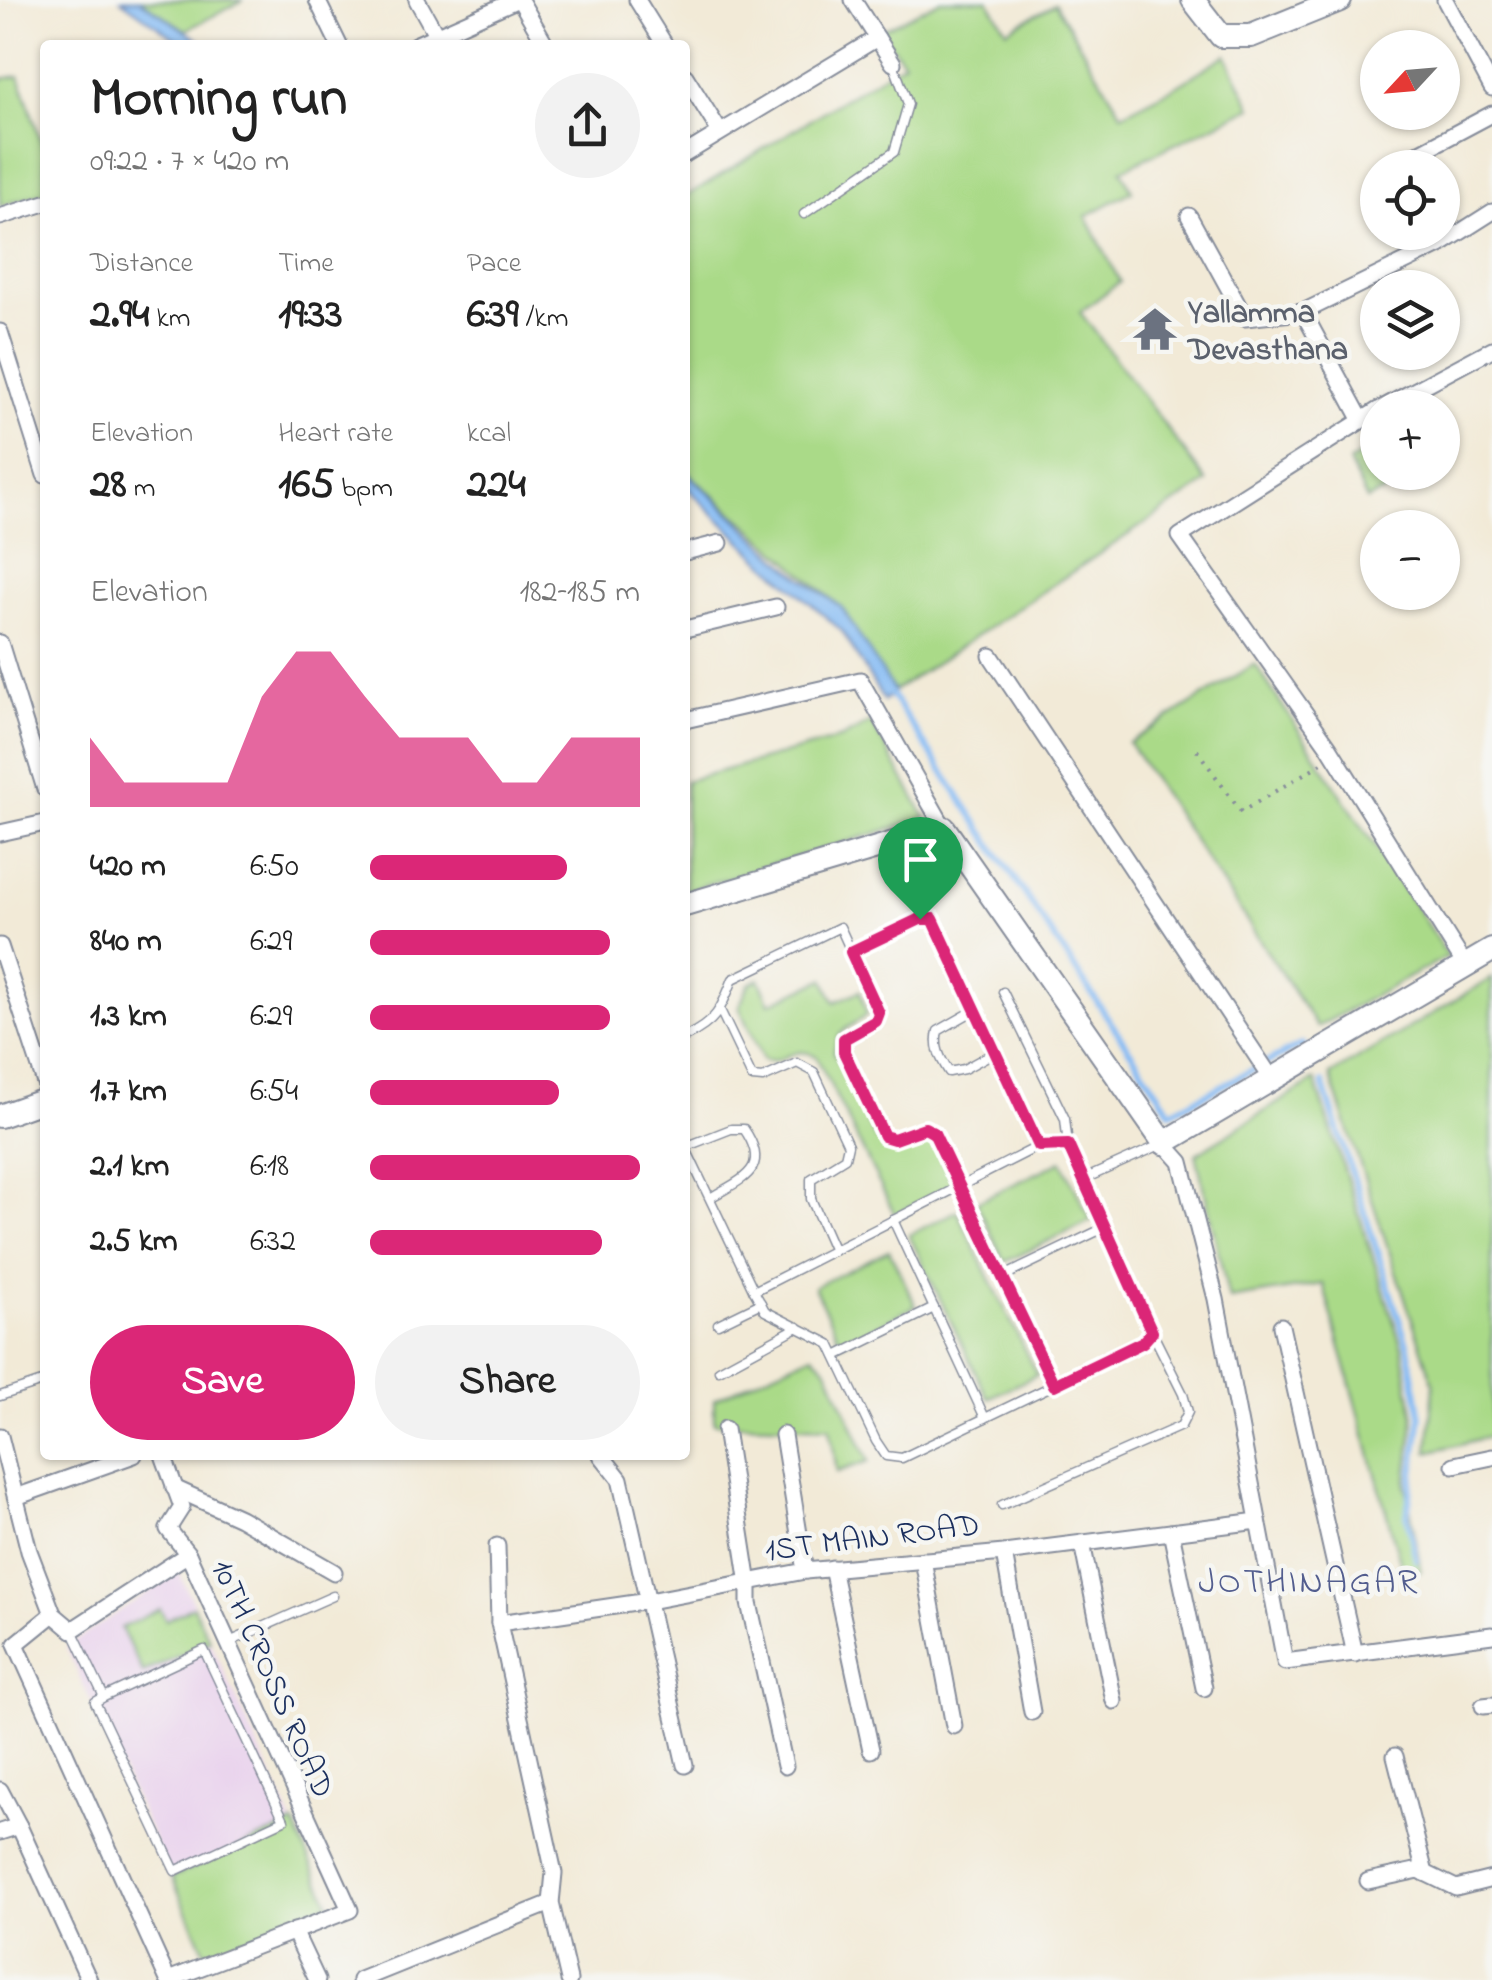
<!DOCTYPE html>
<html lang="en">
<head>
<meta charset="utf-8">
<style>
  :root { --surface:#fff; --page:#f2f2f2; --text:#222; --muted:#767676; --accent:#db2777 }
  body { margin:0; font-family:"Indie Flower",sans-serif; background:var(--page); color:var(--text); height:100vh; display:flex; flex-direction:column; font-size:38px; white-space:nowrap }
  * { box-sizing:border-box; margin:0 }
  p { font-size:32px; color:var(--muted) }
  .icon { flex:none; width:55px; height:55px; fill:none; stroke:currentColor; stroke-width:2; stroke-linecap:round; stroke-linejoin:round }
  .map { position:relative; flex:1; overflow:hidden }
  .details { position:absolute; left:40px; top:40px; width:650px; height:1420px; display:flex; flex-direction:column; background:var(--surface); border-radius:10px; box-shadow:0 2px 8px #0004 }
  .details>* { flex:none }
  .needle { width:65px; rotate:244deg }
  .tools { position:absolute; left:1360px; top:30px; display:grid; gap:20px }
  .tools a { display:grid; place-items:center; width:100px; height:100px; border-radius:50%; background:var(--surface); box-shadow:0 2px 8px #0004; font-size:50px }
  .pin { position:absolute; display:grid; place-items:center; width:85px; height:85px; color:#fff; margin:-102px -42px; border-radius:50% 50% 50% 0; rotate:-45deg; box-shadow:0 0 10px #0007 }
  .pin .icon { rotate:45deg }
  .round { display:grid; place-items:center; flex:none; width:105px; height:105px; border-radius:52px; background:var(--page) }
  .overview { display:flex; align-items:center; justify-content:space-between; height:170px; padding:0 50px }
  h1 { font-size:55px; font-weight:800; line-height:75px }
  .metrics { display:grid; grid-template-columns:repeat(3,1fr); gap:15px; height:170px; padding:10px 50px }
  .metrics div { display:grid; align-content:center }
  .metrics b { font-size:42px; font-weight:800 }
  .metrics small { font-size:28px; font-weight:400 }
  .metrics p { font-size:28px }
  .chart { height:280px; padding:20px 50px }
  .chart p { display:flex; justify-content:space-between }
  .chart svg { width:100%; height:180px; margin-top:10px; fill:var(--accent); opacity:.7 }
  .action { display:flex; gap:20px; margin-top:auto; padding:20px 50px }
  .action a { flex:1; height:115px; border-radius:60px; background:var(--accent); color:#fff; font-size:40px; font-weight:800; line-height:115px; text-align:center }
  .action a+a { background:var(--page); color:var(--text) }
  ul { padding:0 50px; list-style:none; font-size:32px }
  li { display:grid; grid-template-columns:160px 120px 1fr; align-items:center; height:75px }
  li i { height:25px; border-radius:12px; background:var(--accent) }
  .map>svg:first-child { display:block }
  .built { fill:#e9d2ed }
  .green { fill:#aada88; stroke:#628473; stroke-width:2.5 }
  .water { fill:#85bbf4; stroke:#5075a9; stroke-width:2.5 }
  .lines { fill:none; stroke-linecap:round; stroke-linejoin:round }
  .stream { stroke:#85bbf4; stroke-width:6 }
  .lane-casing { stroke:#868c9a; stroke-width:11 }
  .street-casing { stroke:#868c9a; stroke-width:19 }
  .secondary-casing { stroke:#868c9a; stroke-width:26 }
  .path { stroke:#868c9a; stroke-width:4; stroke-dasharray:2.5 8; stroke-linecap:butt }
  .lane { stroke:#fff; stroke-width:8 }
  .street { stroke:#fff; stroke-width:15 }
  .secondary { stroke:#fff; stroke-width:22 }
  .route-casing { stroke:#fff; stroke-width:20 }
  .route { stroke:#db2777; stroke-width:12 }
  .labels { text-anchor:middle; stroke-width:9; stroke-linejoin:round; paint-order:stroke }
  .worship-label { font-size:32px; font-weight:bold; fill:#5b616d; stroke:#f6f6f2; text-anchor:start }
  .street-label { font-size:32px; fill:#1b2f5e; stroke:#f6f6f2 }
  .neighbourhood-label { font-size:35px; letter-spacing:2.5px; fill:#535e8f; stroke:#f6f6f2 }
</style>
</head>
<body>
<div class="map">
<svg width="1492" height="1980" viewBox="0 0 1492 1980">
  <rect width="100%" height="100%" fill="#f6f6f2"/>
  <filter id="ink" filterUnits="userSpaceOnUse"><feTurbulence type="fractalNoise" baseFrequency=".01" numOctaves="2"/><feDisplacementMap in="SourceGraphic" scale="20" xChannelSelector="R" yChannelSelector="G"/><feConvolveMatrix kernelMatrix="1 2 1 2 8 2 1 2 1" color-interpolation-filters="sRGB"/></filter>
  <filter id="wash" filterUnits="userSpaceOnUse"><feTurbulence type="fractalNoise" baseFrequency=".0048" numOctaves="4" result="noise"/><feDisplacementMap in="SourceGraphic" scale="40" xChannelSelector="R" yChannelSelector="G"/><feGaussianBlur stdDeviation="2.25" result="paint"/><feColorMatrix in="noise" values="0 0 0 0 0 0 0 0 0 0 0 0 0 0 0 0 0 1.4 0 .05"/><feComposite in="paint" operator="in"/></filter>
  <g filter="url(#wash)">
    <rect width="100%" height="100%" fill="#f2ead7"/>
    <!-- built -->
    <path class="built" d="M179,1572L329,1903L207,1957L66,1647Z"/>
    <!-- green -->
    <g class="green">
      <path d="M140,0H244L186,30Z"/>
      <path d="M941,0H988L1007,30L1055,4L1122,114L1173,88L1226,55L1252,107L1121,170L1132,191L1086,216L1120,282L1080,312L1207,482L894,691L842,608L685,470V197L904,62L880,31Z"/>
      <path d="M19,76L45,153V192L0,206V79Z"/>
      <path d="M1377,445L1378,472L1424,473L1367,500L1349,462Z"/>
      <path d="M1255,664L1448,956L1317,1027L1129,743Z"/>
      <path d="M871,722L926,818L685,891V781L842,738Z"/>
      <path d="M1492,978V1436L1428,1452L1434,1385L1330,1075Z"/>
      <path d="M759,979L770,1003L824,979L835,1002L860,991L867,1014C852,1028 837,1027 834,1052L876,1139L894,1147L925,1136L932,1138L954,1185L895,1215L816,1056C791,1044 783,1066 763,1060L739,1007L749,984Z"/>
      <path d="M1315,1080L1402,1347L1414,1419L1406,1486L1421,1571L1403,1572L1323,1284L1229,1299L1196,1154Z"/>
      <path d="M1062,1161L1091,1221L1005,1262L976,1202Z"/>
      <path d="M957,1211L1037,1375L988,1398L909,1235Z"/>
      <path d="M889,1250L916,1306L841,1343L814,1287Z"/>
      <path d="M813,1354L826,1367L869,1461L837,1472L830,1427L714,1423V1399Z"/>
      <path d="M193,1606L210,1641L143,1673L121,1628L160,1609L166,1620Z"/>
      <path d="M294,1824L329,1903L207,1957L172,1877Z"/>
    </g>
    <!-- water -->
    <g class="water">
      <path d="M121,0H140L206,45H184Z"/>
      <path d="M685,471L789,568L842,608L894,691L884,701L842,631L759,558L685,486Z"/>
    </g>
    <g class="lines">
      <!-- stream -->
      <g class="stream">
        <path d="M888,690L1171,1112L1303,1044L1306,1055"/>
        <path d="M1323,1083L1408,1347L1421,1416L1407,1515L1416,1560"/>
      </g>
    </g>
  </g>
  <g filter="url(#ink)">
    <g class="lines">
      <!-- lane casing -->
      <g class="lane-casing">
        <g id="lane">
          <path d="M804,214L894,152L908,104L893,63"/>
          <path d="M851,952L920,919H933L1039,1146"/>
          <path d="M1003,992L1065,1119L1068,1145"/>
          <path d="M975,1010L938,1031C934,1047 940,1058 949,1072L964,1069L995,1052"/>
          <path d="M721,1012L752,1077L763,1078L797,1063L814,1072L848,1145L845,1158L811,1179V1199L834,1251"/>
          <path d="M685,1037C716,1022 721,1010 733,979L840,927L879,1013L876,1021L845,1039L844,1052L885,1136L894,1139L925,1128L934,1133L1054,1385"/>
          <path d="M685,1147L754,1291"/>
          <path d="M685,1147L731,1129H744C772,1170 743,1178 710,1198"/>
          <path d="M1082,1180L1152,1332L1143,1342L902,1458L886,1456L876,1441L830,1344L765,1311L754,1291L1039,1146L1068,1145L1082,1180L1160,1145"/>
          <path d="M893,1220L985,1418"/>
          <path d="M1002,1277L1104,1228"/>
          <path d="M718,1324L761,1303"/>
          <path d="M836,1356L934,1308"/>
          <path d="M719,1370L798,1327"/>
          <path d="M0,1396L45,1381"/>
          <path d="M1002,1505L1181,1426L1188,1412L1183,1394L1152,1332"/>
          <path d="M72,1630L104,1697L95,1702L175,1871L284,1820L204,1650L104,1697"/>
          <path d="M227,1643L333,1596"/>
        </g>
      </g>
      <!-- street casing -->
      <g class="street-casing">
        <g id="street">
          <path d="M317,0L339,45"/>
          <path d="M417,0L437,36"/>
          <path d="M520,0L546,45"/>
          <path d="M637,0L665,45"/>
          <path d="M853,0L893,63"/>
          <path d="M1445,0L1492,88"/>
          <path d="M415,45L516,0"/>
          <path d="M685,76L720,132"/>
          <path d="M685,154L877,38"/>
          <path d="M1415,155L1492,114"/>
          <path d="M1189,216L1245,318L1303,312"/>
          <path d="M0,217L45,203"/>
          <path d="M0,332L45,475"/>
          <path d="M1382,408L1492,349"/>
          <path d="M1378,410L1180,536L1329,747L1465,965"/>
          <path d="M1361,419L1303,312L1440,245L1492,212"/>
          <path d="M685,552L720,543"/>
          <path d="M685,629L776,607"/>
          <path d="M0,643L45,789"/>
          <path d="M991,656L1272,1079"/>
          <path d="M685,720L860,680L944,828"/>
          <path d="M0,833L45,823"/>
          <path d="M0,946L45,1083"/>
          <path d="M1164,1143L1181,1162L1216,1299L1285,1662L1492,1635"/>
          <path d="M1281,1326L1355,1654"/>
          <path d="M725,1429L749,1584V1603L785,1766"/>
          <path d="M783,1435L805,1571"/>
          <path d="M0,1436L29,1551L53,1614L72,1630L188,1554L350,1910L168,1980L16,1644L53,1614"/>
          <path d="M163,1455L182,1507L168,1529L188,1554"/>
          <path d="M601,1455L620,1479L685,1765"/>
          <path d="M1454,1465L1492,1457"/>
          <path d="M174,1488L240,1518L334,1572"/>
          <path d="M16,1497L134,1455"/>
          <path d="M1171,1532L1204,1688"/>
          <path d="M1082,1543L1114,1701"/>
          <path d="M497,1546L499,1623"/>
          <path d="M1004,1553L1032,1712"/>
          <path d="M923,1560L954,1726"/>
          <path d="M832,1568L871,1750"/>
          <path d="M1483,1706L1492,1705"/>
          <path d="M1395,1756L1425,1873"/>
          <path d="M0,1790L19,1826L0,1832"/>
          <path d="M19,1826L89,1980"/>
          <path d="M1368,1881L1419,1870L1456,1888L1492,1879"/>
          <path d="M294,1931L317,1980"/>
          <path d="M360,1980L551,1903"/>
          <path d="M569,1980L551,1903L554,1873L499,1623L649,1601L805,1571L1004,1553L1258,1521"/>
        </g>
      </g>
      <!-- secondary casing -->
      <g class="secondary-casing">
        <g id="secondary">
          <path d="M1193,0L1221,36H1251L1340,0"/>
          <path d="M685,905L944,828L1164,1143L1492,950"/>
          <path d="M0,1116L45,1100"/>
        </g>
      </g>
      <!-- path -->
      <path class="path" d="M1197,750L1241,812L1322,763"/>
      <!-- lane -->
      <use href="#lane" class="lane"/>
      <!-- street -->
      <use href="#street" class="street"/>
      <!-- secondary -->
      <use href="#secondary" class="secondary"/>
    </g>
  </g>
  <g class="lines" filter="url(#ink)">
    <!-- route casing -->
    <g class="route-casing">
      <path id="route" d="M920,919H933L1039,1146L1068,1145L1152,1332L1143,1342L1054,1385L934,1133L925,1128L894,1139L884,1136L844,1052V1039L876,1021L879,1013L851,952Z"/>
    </g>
    <!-- route -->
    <use href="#route" class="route"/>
  </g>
  <!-- icons -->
  <defs>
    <g id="temple-bare" transform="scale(3.45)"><path d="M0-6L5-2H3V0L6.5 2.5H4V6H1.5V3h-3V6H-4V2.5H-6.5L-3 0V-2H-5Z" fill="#6b7280" stroke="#f6f6f2" stroke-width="2.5" paint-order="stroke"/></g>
  </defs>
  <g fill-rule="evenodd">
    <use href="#temple-bare" x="1155" y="329"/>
  </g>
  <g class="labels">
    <!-- worship labels -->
    <g class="worship-label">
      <text x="1188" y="322">Yallamma<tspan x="1188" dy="37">Devasthana</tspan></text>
    </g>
    <!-- street labels -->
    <g class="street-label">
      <text transform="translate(872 1536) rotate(-7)" y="11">1ST MAIN ROAD</text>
      <text transform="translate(274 1678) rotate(66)" y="11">10TH CROSS ROAD</text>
    </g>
    <!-- neighbourhood labels -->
    <g class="neighbourhood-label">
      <text x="1309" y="1592">JOTHINAGAR</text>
    </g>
  </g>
</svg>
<div class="tools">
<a><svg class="needle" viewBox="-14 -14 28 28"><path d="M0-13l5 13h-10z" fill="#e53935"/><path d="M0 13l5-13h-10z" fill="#767676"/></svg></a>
<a><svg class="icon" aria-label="locate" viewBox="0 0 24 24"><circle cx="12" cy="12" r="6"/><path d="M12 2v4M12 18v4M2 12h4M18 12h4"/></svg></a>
<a><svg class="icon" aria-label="layers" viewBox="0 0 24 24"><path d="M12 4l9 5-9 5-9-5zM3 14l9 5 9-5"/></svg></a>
<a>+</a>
<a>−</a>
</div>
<div class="pin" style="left:920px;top:919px;background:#1e9e55"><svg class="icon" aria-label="arrive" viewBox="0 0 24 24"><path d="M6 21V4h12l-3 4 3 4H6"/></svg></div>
<section class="details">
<div class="overview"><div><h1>Morning run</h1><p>09:22 · 7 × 420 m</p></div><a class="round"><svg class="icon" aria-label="share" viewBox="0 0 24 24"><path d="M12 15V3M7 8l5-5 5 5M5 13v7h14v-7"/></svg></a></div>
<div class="metrics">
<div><p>Distance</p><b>2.94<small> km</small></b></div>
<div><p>Time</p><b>19:33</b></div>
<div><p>Pace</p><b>6:39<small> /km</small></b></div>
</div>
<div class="metrics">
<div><p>Elevation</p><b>28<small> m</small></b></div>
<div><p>Heart rate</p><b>165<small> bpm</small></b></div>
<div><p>kcal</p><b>224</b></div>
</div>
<div class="chart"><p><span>Elevation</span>182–185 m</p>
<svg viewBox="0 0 160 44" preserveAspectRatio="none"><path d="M0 44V27L10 38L20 38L30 38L40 38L50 17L60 6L70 6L80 17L90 27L100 27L110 27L120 38L130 38L140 27L150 27L160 27V44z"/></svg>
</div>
<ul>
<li><b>420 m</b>6:50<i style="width:73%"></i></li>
<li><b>840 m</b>6:29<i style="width:89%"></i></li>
<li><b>1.3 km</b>6:29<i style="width:89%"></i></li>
<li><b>1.7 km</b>6:54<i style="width:70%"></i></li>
<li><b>2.1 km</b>6:18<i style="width:100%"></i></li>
<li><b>2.5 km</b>6:32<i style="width:86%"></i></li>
</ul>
<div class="action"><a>Save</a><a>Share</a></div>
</section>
</div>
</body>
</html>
